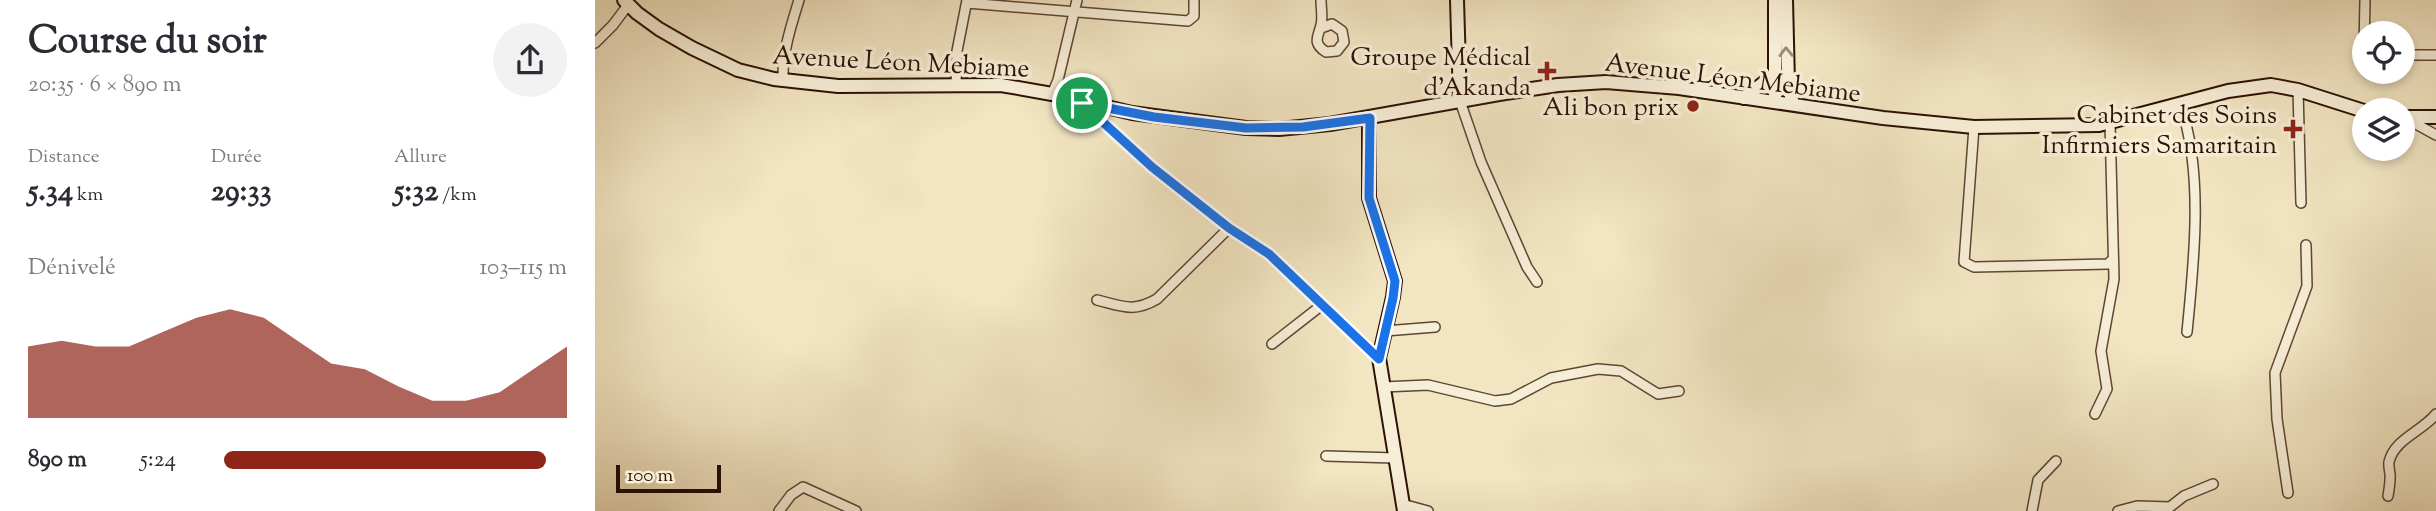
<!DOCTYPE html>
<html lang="fr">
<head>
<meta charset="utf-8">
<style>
  :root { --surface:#fff; --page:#f2f2f3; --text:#2b2b33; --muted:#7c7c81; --accent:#8f2418 }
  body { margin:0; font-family:"Sorts Mill Goudy",serif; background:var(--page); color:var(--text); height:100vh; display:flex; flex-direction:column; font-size:26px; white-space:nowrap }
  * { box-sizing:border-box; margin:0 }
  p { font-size:23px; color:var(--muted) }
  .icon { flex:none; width:38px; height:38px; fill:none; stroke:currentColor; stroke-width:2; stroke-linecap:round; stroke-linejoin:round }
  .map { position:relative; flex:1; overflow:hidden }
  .sheet { display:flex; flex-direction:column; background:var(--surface); width:595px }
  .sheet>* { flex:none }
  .fabs { position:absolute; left:1757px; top:21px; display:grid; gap:14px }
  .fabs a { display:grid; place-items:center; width:63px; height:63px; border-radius:50%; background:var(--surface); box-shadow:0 4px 10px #0003; font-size:35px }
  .scale { position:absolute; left:21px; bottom:18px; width:105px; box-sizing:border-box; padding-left:7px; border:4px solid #2c1104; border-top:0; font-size:19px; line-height:24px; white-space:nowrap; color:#2c1104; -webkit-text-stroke:5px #f7eed7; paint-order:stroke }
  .pin { position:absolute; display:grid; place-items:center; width:60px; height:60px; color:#fff; margin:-30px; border:4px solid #fff; border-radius:50%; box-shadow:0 2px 7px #0007 }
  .round { display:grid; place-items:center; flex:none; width:74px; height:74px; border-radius:37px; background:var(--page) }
  .head { display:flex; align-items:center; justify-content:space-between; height:119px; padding:0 28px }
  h1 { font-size:38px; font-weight:700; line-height:52px }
  .figures { display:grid; grid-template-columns:repeat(3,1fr); gap:10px; height:119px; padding:7px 28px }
  .figures div { display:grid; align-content:center }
  .figures b { font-size:30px; font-weight:700 }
  .figures small { font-size:19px; font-weight:400 }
  .figures p { font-size:19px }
  .chart { height:196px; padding:14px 28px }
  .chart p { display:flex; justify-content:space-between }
  .chart svg { width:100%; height:126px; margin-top:7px; fill:var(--accent); opacity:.7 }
  ul { padding:0 28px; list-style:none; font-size:23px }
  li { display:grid; grid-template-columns:112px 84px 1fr; align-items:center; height:52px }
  li i { height:18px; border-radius:9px; background:var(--accent) }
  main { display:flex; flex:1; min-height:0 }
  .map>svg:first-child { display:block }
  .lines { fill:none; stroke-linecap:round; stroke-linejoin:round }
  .street-casing { stroke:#5e4634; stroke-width:12 }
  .secondary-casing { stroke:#2c1104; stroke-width:16 }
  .street { stroke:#f7eed7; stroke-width:9 }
  .secondary { stroke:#f7eed7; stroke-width:12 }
  .oneway { stroke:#9c8b78 }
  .route-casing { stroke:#fff; stroke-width:14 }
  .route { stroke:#1a73e8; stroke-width:9 }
  .poi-dot { fill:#8f2418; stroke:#f7eed7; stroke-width:2.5 }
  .labels { text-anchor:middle; stroke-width:7; stroke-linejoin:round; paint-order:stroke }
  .poi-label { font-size:26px; fill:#2c1104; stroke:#f7eed7; text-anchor:end }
  .street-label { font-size:26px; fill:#2c1104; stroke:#f7eed7 }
</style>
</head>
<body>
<main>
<section class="sheet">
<div class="head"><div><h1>Course du soir</h1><p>20:35 · 6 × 890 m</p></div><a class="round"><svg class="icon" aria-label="share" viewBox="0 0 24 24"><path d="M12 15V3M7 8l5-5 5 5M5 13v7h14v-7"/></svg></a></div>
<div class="figures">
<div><p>Distance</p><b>5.34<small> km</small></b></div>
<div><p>Durée</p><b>29:33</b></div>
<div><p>Allure</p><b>5:32<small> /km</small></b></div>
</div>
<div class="chart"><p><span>Dénivelé</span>103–115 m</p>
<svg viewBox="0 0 160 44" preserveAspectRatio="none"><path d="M0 44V19L10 17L20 19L30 19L40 14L50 9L60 6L70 9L80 17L90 25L100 27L110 33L120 38L130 38L140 35L150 27L160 19V44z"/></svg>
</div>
<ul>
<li><b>890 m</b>5:24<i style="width:94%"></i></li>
</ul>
</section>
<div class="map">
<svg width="1841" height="511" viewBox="0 0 1841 511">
  <rect width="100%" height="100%" fill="#f2e5c2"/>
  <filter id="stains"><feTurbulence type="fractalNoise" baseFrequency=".00286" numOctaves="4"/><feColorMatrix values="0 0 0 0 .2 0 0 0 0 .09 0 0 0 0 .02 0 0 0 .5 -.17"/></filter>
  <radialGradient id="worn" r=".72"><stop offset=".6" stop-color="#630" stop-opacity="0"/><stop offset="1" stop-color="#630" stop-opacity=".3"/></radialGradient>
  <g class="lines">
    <!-- street casing -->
    <g class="street-casing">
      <g id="street">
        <path d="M726,0C726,8 728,18 726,25C723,37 717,43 731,52L742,51L749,42L747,31L737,24L726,28"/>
        <path d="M372,3L593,21L599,16V0"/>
        <path d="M0,43L18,25L33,5"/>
        <path d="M1769,47L1770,0"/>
        <path d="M1808,55H1841"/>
        <path d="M188,81C187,53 196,26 204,0"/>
        <path d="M361,85L362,51L372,0"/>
        <path d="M1703,90L1706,203"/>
        <path d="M457,94L463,80L482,0"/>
        <path d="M865,101L886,162L932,267L942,282"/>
        <path d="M487,103L557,167L634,228L674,254L784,358"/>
        <path d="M1585,104C1609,171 1599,262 1592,332"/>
        <path d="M1812,119L1841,135"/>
        <path d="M1379,127L1369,262L1379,267L1513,264L1517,260"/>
        <path d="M502,300C527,306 538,313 562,299L634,228"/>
        <path d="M790,331L840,327"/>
        <path d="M677,344L727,305"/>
        <path d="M788,387L833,385L900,401L916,399L956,378L1003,369L1026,371L1063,394L1084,391"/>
        <path d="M1500,414L1512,389L1506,351L1519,279L1515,123"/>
        <path d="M731,456L800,458"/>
        <path d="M1693,493L1682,419L1680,373L1712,286L1711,245"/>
        <path d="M1793,496C1794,490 1795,484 1795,479C1796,474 1793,467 1794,462C1799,439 1828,431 1841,414"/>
        <path d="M807,504L833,511"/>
        <path d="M184,511L196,495L208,487L261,511"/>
        <path d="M1437,511L1443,480L1461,461"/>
        <path d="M1523,511L1542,506L1575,507L1589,496L1618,484"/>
      </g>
    </g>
    <!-- secondary casing -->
    <g class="secondary-casing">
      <g id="secondary">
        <path d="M29,0L42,13L64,29L97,48L143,70L179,79L243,86L406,85L457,94L537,113L651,128L684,129L735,124L904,94L963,85L1011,82L1084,88L1288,118L1379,127L1504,125L1633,91L1676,85L1703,90L1769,111"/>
        <path d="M862,0L865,101"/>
        <path d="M1191,0L1193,83L1198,104"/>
        <path d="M1149,98L1179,75"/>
        <path d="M1180,102V0"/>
        <path d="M1808,117H1841"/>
        <path d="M774,118V198L800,281L798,297L784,358L809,511"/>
      </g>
    </g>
    <!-- street -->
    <use href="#street" class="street"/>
    <!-- secondary -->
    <use href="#secondary" class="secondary"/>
  </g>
  <!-- one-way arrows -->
  <defs><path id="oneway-chevron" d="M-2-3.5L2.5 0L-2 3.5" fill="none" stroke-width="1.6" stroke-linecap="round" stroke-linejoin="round" transform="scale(1.75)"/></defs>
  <use class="oneway" href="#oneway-chevron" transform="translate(1191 52) rotate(-91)"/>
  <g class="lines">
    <!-- route casing -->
    <g class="route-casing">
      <path id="route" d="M487,103L559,117L651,128L708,127L775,118L774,198L800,281L798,298L784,359L674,254L634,228L557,167Z"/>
    </g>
    <!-- route -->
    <use href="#route" class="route"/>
  </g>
  <!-- markers -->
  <g class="poi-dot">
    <path d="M948.5 60.5h7v7h7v7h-7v7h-7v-7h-7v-7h7z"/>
    <circle cx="1098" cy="106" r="7"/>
    <path d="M1694.5 118.5h7v7h7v7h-7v7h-7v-7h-7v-7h7z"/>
  </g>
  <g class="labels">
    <!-- poi labels -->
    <g class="poi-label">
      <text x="936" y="65">Groupe Médical<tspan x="936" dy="30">d'Akanda</tspan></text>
      <text x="1084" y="115">Ali bon prix</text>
      <text x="1682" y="123">Cabinet des Soins<tspan x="1682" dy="30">Infirmiers Samaritain</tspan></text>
    </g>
    <!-- street labels -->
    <g class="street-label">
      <text transform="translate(306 61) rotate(3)" y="9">Avenue Léon Mebiame</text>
      <text transform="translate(1138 77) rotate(7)" y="9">Avenue Léon Mebiame</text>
    </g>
  </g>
  <rect width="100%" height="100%" filter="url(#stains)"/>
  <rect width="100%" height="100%" fill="url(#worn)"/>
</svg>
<div class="fabs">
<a><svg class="icon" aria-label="locate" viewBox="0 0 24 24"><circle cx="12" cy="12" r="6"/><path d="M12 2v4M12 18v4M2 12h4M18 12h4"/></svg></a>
<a><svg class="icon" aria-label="layers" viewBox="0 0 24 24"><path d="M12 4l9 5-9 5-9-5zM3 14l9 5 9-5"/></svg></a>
</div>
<div class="scale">100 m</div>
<div class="pin" style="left:487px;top:103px;background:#1e9e55"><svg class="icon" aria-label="arrive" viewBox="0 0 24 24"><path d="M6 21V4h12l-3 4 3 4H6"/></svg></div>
</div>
</main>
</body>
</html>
